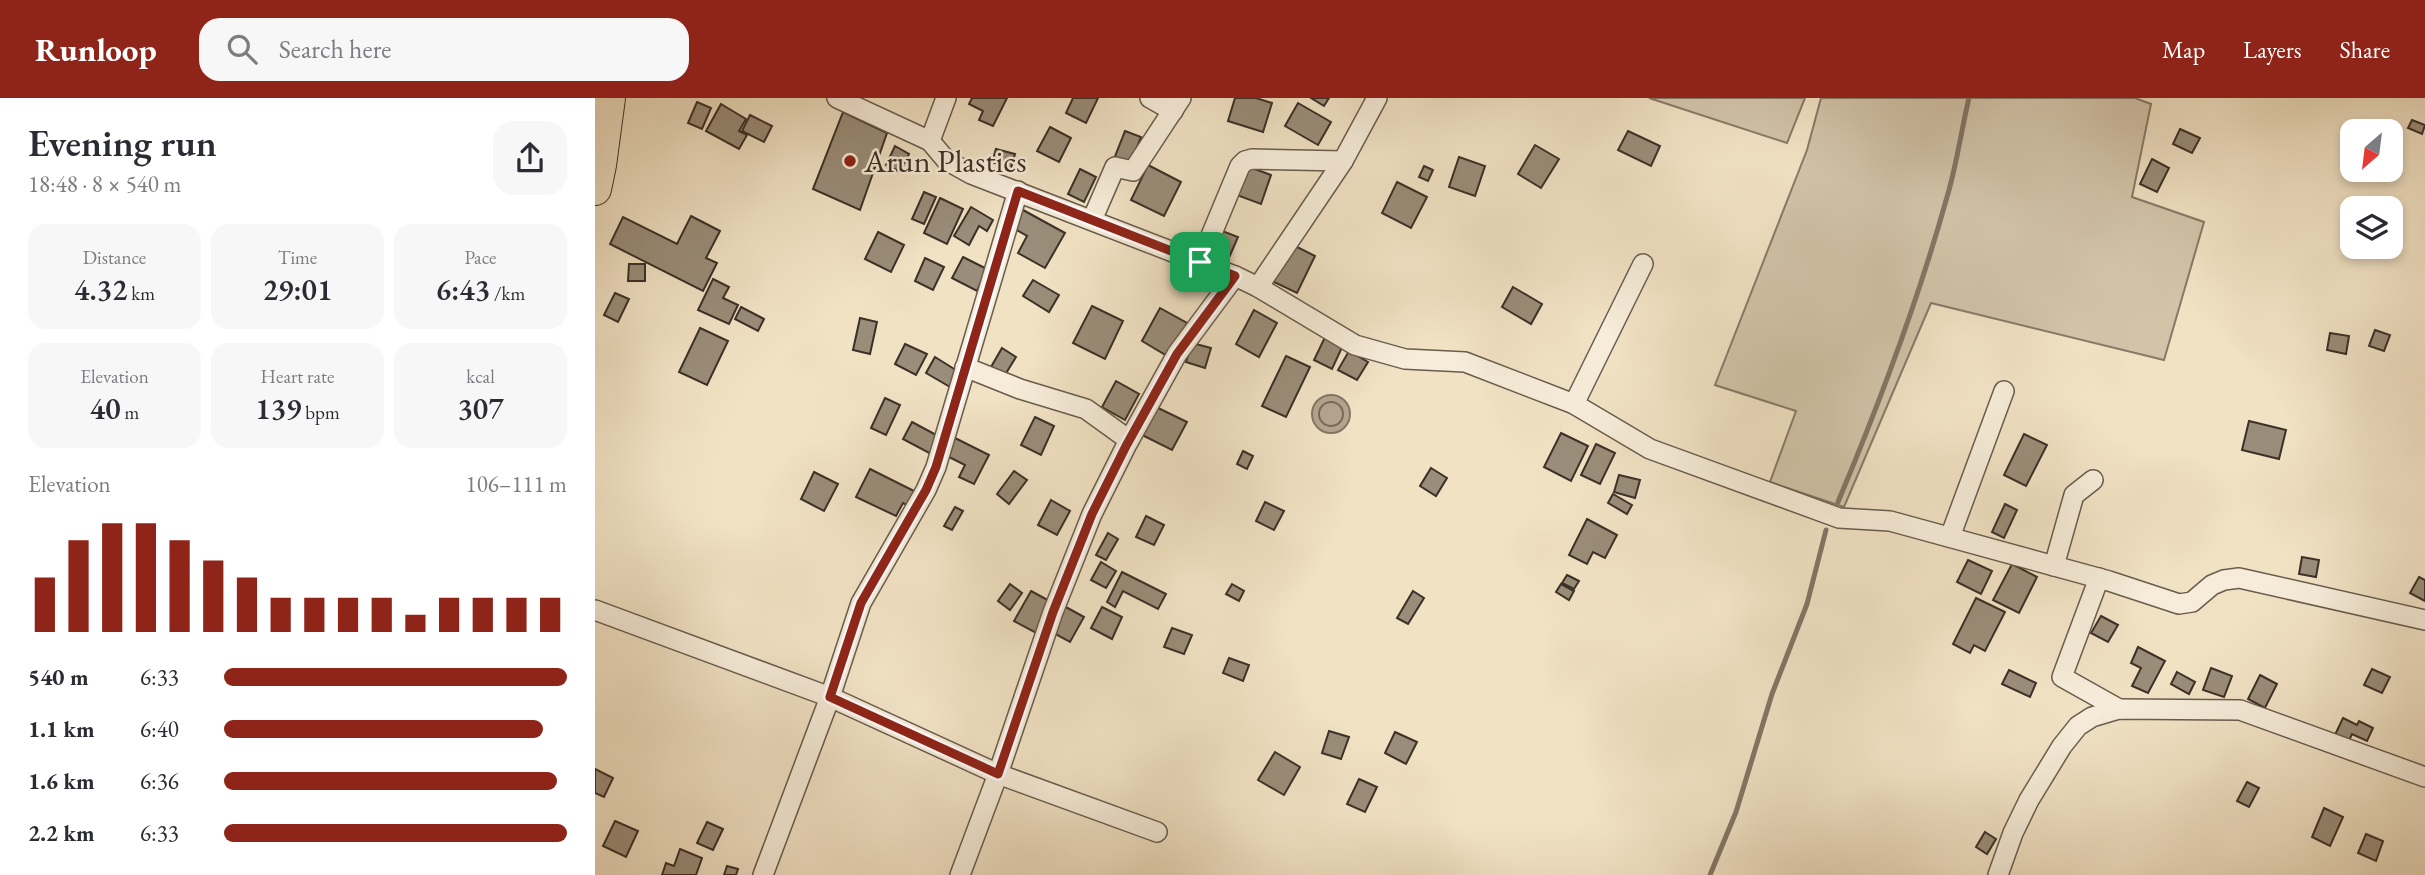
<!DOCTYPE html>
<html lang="en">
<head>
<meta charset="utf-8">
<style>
  :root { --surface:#fff; --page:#f7f7f7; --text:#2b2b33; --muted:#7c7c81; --accent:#8f2418 }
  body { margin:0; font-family:"EB Garamond",serif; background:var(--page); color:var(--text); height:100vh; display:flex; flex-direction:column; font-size:26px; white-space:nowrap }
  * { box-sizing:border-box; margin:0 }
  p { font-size:23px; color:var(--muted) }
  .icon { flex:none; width:38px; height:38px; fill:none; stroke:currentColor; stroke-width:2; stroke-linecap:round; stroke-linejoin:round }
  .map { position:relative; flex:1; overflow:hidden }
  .details { display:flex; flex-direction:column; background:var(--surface); width:595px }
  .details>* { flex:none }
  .needle { width:46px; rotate:208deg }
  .buttons { position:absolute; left:1745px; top:21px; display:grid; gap:14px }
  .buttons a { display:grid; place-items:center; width:63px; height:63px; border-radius:14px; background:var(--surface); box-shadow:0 4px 10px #0003; font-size:35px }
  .pin { position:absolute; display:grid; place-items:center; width:60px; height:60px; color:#fff; margin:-30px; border-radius:14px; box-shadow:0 4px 10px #0006 }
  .round { display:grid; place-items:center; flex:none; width:74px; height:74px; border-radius:21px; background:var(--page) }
  .overview { display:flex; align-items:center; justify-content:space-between; height:119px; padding:0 28px }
  h1 { font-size:38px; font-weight:600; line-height:52px }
  .figures { display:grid; grid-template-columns:repeat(3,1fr); gap:10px; height:119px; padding:7px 28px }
  .figures div { display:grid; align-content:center; border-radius:18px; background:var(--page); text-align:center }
  .figures b { font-size:30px; font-weight:600 }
  .figures small { font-size:19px; font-weight:400 }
  .figures p { font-size:19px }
  .chart { height:196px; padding:14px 28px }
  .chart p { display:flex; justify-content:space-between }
  .chart svg { width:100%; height:126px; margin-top:7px; stroke:var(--accent); stroke-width:6 }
  ul { padding:0 28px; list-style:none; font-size:23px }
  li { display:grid; grid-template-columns:112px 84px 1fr; align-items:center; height:52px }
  li i { height:18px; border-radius:9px; background:var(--accent) }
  header { display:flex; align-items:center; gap:42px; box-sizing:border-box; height:98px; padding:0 35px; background:var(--accent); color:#fff }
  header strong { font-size:33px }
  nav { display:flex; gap:38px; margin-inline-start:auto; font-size:24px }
  .search { width:490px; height:63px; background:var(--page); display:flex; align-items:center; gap:18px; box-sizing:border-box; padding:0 24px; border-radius:21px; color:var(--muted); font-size:26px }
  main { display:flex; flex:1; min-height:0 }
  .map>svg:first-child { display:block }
  .green { fill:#d2c4a9; stroke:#877a68; stroke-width:2 }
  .water { fill:#b3a58f; stroke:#837665; stroke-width:2 }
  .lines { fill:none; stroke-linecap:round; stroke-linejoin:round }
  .shore { stroke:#786a5b; stroke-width:2 }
  .stream { stroke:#837665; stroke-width:5 }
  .building { fill:#9a8d79; stroke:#3c3027; stroke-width:2 }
  .minor-casing { stroke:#695c4e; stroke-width:22 }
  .trunk-casing { stroke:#3c3027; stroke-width:34 }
  .minor { stroke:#f6ecd9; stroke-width:19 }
  .trunk { stroke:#f1e2c4; stroke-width:32 }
  .route-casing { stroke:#fff; stroke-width:14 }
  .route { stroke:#8f2418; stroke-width:9 }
  .poi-dot { fill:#8f2418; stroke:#f6ecd9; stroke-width:2.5 }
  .labels { text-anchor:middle; stroke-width:5; stroke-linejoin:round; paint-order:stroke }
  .poi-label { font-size:32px; fill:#3c3027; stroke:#f6ecd9; text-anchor:start }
</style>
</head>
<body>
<header>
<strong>Runloop</strong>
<div class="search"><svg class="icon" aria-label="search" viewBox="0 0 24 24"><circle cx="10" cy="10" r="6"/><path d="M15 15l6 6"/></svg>Search here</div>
<nav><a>Map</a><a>Layers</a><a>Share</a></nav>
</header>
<main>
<section class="details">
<div class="overview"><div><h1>Evening run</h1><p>18:48 · 8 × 540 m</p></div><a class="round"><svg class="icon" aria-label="share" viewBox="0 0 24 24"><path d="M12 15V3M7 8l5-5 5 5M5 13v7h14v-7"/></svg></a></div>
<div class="figures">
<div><p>Distance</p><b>4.32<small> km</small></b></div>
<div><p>Time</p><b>29:01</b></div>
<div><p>Pace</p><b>6:43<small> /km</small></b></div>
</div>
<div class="figures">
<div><p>Elevation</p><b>40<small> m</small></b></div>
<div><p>Heart rate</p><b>139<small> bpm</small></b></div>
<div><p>kcal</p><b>307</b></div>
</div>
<div class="chart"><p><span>Elevation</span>106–111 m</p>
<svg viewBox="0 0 160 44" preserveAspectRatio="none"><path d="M5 44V25M15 44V12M25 44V6M35 44V6M45 44V12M55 44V19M65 44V25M75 44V32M85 44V32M95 44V32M105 44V32M115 44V38M125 44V32M135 44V32M145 44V32M155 44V32"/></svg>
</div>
<ul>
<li><b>540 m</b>6:33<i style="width:100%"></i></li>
<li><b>1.1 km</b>6:40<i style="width:93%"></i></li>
<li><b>1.6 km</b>6:36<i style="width:97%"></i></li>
<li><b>2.2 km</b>6:33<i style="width:100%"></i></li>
</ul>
</section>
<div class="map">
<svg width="1830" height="777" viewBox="0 0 1830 777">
  <rect width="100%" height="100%" fill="#f1e2c4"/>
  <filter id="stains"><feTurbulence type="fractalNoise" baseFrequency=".00286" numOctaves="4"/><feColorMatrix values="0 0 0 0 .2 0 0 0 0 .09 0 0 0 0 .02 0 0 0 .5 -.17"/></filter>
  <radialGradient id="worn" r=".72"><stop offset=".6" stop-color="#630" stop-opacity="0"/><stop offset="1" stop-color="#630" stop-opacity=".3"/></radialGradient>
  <!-- green -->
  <g class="green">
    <path d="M1054,0H1210L1192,45Z"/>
    <path d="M1226,0H1540L1556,6L1537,99L1609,124L1569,262L1336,205L1249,409L1175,384L1201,313L1120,287L1212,52Z"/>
  </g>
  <!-- water -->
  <circle class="water" cx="736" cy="316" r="19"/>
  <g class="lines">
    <!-- shore -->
    <circle class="shore" cx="736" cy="316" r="12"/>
    <!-- stream -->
    <g class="stream">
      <path d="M1243,404C1285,304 1323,203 1352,99C1362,66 1366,33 1374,0"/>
      <path d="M1115,777L1141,714L1177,596L1212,506L1231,432"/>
    </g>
  </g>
  <!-- building -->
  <g class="building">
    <path d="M377,0H412L398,28L384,22L388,13L374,6Z"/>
    <path d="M478,0H503L491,25L471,15Z"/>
    <path d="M640,0H661L677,5L668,34L633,23Z"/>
    <path d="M716,0H734L729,8Z"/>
    <path d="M102,4L116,10L107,31L93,25Z"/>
    <path d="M703,5L736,24L723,47L690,28Z"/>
    <path d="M126,6L151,21L144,33L152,37L144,51L111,33Z"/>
    <path d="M248,14L292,35L265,112L218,91Z"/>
    <path d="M155,17L177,28L169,44L147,33Z"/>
    <path d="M1817,22L1830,27L1827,36L1813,30Z"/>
    <path d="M455,29L476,40L464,64L442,53Z"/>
    <path d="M1585,31L1605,40L1597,55L1578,46Z"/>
    <path d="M530,33L546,39L535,67L519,61Z"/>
    <path d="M1033,33L1065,48L1056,68L1023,52Z"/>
    <path d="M940,47L964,61L946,90L923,76Z"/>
    <path d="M300,48L314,56L305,74L291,67Z"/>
    <path d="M401,51L420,56L416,70L397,64Z"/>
    <path d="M864,59L890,68L880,98L854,89Z"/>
    <path d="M1557,61L1574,70L1562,94L1545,86Z"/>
    <path d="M553,67L586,84L569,118L536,102Z"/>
    <path d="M649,67L676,77L666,106L639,96Z"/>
    <path d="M829,68L838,72L833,83L824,79Z"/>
    <path d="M485,71L501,79L489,104L473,96Z"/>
    <path d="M802,84L832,99L816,130L787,115Z"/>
    <path d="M329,94L341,99L329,126L317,121Z"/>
    <path d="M345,100L368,111L352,146L329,135Z"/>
    <path d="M376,109L398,122L392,133L384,128L374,147L359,138Z"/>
    <path d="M428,112L470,135L450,170L423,155L432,138L418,130Z"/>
    <path d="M96,118L125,133L111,160L122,165L108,193L15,146L28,119L82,146Z"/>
    <path d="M622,131L643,139L633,162L613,153Z"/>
    <path d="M283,134L309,147L296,174L270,161Z"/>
    <path d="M696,146L720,158L702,195L677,183Z"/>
    <path d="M368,159L392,171L382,193L357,180Z"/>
    <path d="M330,160L349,169L338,192L320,183Z"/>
    <path d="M34,166H50V183H33Z"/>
    <path d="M118,181L134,189L128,200L143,207L134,226L103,212Z"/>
    <path d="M438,182L464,197L454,214L428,198Z"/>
    <path d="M918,189L947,206L936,226L907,209Z"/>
    <path d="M20,195L34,201L23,224L9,217Z"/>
    <path d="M497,208L528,223L510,261L478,245Z"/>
    <path d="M146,209L169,221L163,233L140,221Z"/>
    <path d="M565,210L592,225L574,259L547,243Z"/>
    <path d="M659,212L682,225L664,259L641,246Z"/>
    <path d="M265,220L282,224L275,256L258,252Z"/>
    <path d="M105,230L133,243L112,287L84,274Z"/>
    <path d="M1780,232L1795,237L1789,253L1774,248Z"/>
    <path d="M1735,235L1754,238L1751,256L1732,252Z"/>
    <path d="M731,237L749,245L737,271L719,262Z"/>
    <path d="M597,245L616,250L610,270L591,264Z"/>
    <path d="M310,246L332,256L321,277L300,266Z"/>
    <path d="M407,250L421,259L410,277L396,269Z"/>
    <path d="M754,253L773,264L762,282L743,272Z"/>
    <path d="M691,258L715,269L691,319L667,308Z"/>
    <path d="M340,259L364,274L355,289L331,275Z"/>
    <path d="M521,283L544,296L530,322L507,309Z"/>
    <path d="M290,300L305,307L291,337L276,330Z"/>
    <path d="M557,307L592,324L577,352L543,335Z"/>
    <path d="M440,319L459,328L446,357L426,347Z"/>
    <path d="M1654,323L1691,332L1684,361L1647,352Z"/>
    <path d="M317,324L345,339L336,356L308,341Z"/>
    <path d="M966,335L993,348L976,383L949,369Z"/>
    <path d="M1429,336L1452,347L1431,388L1409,377Z"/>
    <path d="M360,340L394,357L379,386L364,379L370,367L352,358Z"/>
    <path d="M1001,346L1020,355L1005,386L986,377Z"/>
    <path d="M648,353L658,358L652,371L642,366Z"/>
    <path d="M836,370L852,380L841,398L825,388Z"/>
    <path d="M275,371L321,394L314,408L308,405L301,418L261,399Z"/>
    <path d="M419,373L432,382L414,406L402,396Z"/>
    <path d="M219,374L243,386L229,413L206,401Z"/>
    <path d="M1024,377L1045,382L1040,400L1019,394Z"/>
    <path d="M1018,396L1037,407L1032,416L1013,405Z"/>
    <path d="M456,402L475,413L462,437L443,427Z"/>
    <path d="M670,404L689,413L679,432L661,423Z"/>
    <path d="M1410,406L1422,412L1409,440L1397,434Z"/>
    <path d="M360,409L368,413L357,432L349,428Z"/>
    <path d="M551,418L569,427L559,447L541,439Z"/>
    <path d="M992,421L1022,437L1010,460L998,454L992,466L974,457Z"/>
    <path d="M513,435L523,441L511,462L501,457Z"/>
    <path d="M1707,459L1724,462L1721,479L1704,476Z"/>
    <path d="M1373,462L1397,473L1386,496L1362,484Z"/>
    <path d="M506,464L521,473L511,490L496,482Z"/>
    <path d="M1417,466L1442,479L1424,515L1398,502Z"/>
    <path d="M527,474L571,496L563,511L528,493L520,509L512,504Z"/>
    <path d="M972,477L984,483L979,491L967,485Z"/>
    <path d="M1824,479L1830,482V503L1815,495Z"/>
    <path d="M415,486L427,495L415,512L403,503Z"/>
    <path d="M637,486L649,493L644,503L631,496Z"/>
    <path d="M966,486L979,493L974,502L961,494Z"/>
    <path d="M436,493L460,506L443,536L419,523Z"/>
    <path d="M818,493L829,500L813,526L802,520Z"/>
    <path d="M1381,500L1410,514L1390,553L1379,547L1375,555L1358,546Z"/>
    <path d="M469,508L489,519L475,544L455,533Z"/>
    <path d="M507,509L527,519L517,541L496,530Z"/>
    <path d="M1506,518L1523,527L1513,544L1496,535Z"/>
    <path d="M577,530L597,537L589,556L569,549Z"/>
    <path d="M1543,549L1570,563L1553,595L1537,588L1546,570L1536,565Z"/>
    <path d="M634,560L654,567L648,583L628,575Z"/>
    <path d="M1616,570L1637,578L1629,599L1608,592Z"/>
    <path d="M1777,571L1795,579L1787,595L1769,587Z"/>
    <path d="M1414,572L1441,585L1435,599L1407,586Z"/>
    <path d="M1582,574L1600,584L1594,596L1576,586Z"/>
    <path d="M1665,577L1682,586L1670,610L1653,601Z"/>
    <path d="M1748,620L1762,627L1764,623L1778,630L1772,643L1757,636L1751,649L1737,643Z"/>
    <path d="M734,633L754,639L746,661L727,655Z"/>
    <path d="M800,634L822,644L811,666L790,655Z"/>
    <path d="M680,654L705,669L689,697L663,682Z"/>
    <path d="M0,671L18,680L9,699L0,695Z"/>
    <path d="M764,681L782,689L770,714L752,706Z"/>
    <path d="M1652,684L1664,690L1654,709L1642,703Z"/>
    <path d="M1729,710L1748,719L1735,748L1717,739Z"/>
    <path d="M20,723L43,733L31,759L8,748Z"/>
    <path d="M112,724L128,731L118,752L102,745Z"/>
    <path d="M1390,734L1401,741L1392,756L1381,749Z"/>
    <path d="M1771,736L1788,743L1781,763L1763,755Z"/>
    <path d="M85,751L107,760L101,777H67L71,765L79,768Z"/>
    <path d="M132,768L143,771L141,777H129Z"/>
  </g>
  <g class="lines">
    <!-- minor casing -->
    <g class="minor-casing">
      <g id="minor">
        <path d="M242,0L335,43L351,62L376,76L640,178L663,189L760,247L810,261L870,264L979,306L1055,351L1244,420L1295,423L1514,483L1584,506L1597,504L1617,487L1629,482L1644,480L1830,522"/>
        <path d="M555,0L578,13"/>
        <path d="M335,43L351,0"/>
        <path d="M497,122L520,69L538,73L586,0"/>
        <path d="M605,164L645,68L650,63L657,61L748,63"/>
        <path d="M663,189L748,63L782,0"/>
        <path d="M370,269L425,291L491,311L534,342"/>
        <path d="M979,306L1048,166"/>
        <path d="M1355,439L1409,293"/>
        <path d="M1459,468L1479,397L1498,382"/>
        <path d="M1504,480L1467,579L1524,611"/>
        <path d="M0,512L235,599L403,676L562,734"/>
        <path d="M168,777L235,599L266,505L331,392L341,369L423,93"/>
        <path d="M365,777L403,676L458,514L497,416L531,348L582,256L640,178"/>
        <path d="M1403,777L1418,735L1434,702L1467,648L1483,628L1497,619L1524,611L1645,612L1830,679"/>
      </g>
    </g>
    <!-- trunk casing -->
    <g class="trunk-casing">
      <path id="trunk" d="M0,91L5,67L14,0"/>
    </g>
    <!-- minor -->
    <use href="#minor" class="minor"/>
    <!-- trunk -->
    <use href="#trunk" class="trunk"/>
  </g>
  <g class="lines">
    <!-- route casing -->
    <g class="route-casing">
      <path id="route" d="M423,93L640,178L582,256L531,348L497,416L458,514L403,676L235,599L266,505L331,392L341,369Z"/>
    </g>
    <!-- route -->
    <use href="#route" class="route"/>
  </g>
  <!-- markers -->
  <circle class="poi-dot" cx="255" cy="63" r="7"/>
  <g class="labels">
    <!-- poi labels -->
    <g class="poi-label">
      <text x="269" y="74">Arun Plastics</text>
    </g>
  </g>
  <rect width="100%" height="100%" filter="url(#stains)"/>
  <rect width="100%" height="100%" fill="url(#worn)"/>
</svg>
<div class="buttons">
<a><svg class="needle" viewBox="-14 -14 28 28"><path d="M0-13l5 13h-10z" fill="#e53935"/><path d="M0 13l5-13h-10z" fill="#7c7c81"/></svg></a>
<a><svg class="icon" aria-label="layers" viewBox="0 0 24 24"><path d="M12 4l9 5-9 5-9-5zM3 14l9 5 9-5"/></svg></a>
</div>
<div class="pin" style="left:605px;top:164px;background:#1e9e55"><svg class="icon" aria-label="arrive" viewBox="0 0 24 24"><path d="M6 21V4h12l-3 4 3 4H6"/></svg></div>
</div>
</main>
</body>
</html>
